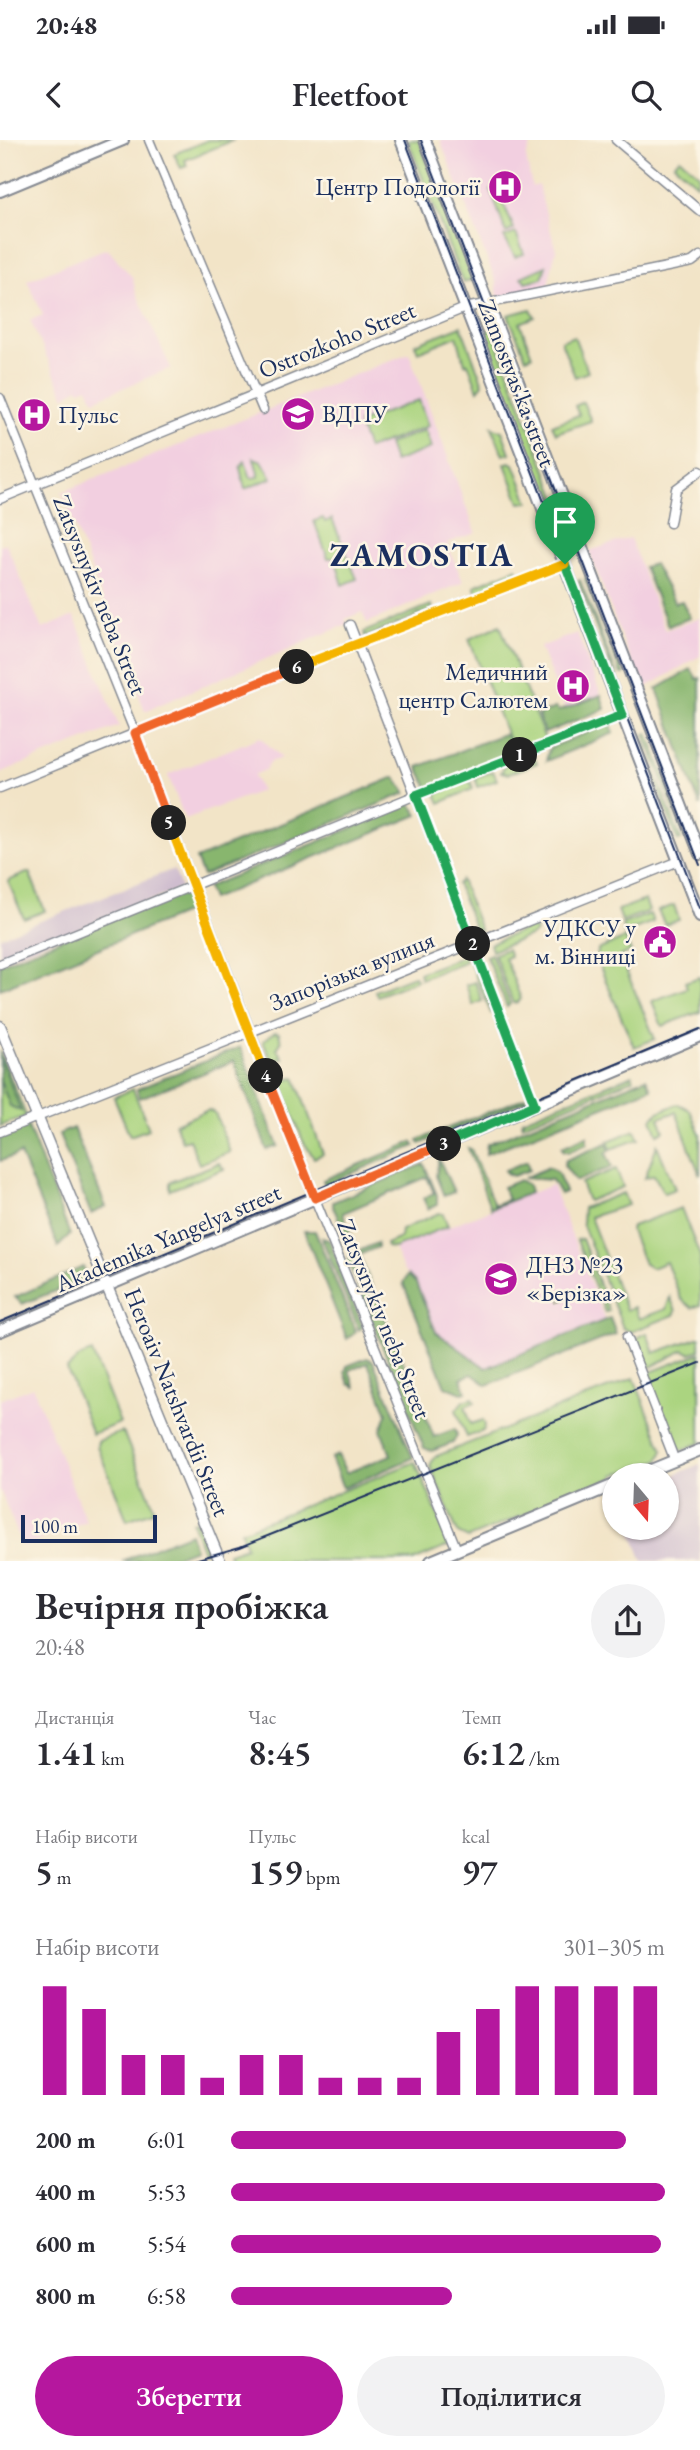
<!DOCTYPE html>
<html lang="uk">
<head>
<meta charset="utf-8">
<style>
  :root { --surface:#fff; --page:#f2f2f3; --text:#2b2b33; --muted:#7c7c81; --accent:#b5179e }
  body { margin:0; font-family:"EB Garamond",serif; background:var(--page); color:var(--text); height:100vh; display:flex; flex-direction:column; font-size:26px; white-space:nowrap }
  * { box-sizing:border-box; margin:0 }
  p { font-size:23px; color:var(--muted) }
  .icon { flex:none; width:38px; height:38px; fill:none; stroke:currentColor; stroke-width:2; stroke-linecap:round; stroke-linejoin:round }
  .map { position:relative; height:1421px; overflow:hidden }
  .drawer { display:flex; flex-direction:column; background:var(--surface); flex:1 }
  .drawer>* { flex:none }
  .needle { width:46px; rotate:161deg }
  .controls { position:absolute; left:602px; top:1323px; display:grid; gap:14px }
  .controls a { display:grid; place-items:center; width:77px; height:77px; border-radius:50%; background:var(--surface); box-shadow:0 2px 5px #0004; font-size:35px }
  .scale { position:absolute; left:21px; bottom:18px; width:136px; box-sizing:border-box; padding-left:7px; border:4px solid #1b2f5e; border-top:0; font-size:19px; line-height:24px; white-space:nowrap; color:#1b2f5e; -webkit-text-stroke:5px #fcf5e5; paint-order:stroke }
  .pin { position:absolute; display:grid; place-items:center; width:60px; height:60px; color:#fff; margin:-72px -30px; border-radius:50% 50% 50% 0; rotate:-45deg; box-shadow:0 0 7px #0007 }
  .pin .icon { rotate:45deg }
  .km { position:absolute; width:35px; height:35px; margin:-18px; border-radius:50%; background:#222; color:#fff; font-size:19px; line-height:35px; text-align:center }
  .round { display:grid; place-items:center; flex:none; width:74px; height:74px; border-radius:37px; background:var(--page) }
  .headline { display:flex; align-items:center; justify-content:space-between; height:119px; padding:0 35px }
  h1 { font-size:38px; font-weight:600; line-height:52px }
  .metrics { display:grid; grid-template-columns:repeat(3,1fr); gap:10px; height:119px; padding:7px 35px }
  .metrics div { display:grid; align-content:center }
  .metrics b { font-size:35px; font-weight:600 }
  .metrics small { font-size:19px; font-weight:400 }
  .metrics p { font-size:19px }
  .chart { height:196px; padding:14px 35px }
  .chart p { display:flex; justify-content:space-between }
  .chart svg { width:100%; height:126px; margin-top:7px; stroke:var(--accent); stroke-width:6 }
  .cta { display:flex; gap:14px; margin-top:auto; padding:14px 35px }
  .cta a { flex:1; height:80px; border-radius:42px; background:var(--accent); color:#fff; font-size:28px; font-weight:600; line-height:80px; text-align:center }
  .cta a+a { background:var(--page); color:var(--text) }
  ul { padding:0 35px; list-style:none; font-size:23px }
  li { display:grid; grid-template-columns:112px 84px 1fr; align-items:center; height:52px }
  li i { height:18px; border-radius:9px; background:var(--accent) }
  .status { display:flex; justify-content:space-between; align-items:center; height:49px; padding:0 35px; background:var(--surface); direction:ltr }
  .status svg { height:19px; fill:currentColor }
  header { display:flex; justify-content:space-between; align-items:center; height:91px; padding:0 35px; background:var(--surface); font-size:32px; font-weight:600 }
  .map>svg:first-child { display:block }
  .built { fill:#f2cfe0 }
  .industrial { fill:#cfbdcf }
  .green { fill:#abd480; stroke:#63826f; stroke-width:2 }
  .forest { fill:#88b66e; stroke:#527266; stroke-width:2 }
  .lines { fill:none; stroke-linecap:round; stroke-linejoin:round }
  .minor-tunnel { stroke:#c7c0b2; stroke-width:8; stroke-dasharray:8 4; stroke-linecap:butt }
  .minor-casing { stroke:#868a92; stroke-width:11 }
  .tertiary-casing { stroke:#868a92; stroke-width:13 }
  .secondary-casing { stroke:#868a92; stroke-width:14 }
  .minor { stroke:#fff; stroke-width:8 }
  .tertiary { stroke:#fff; stroke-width:10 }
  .secondary { stroke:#fff; stroke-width:10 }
  .tram { stroke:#1b2f5e; stroke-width:2 }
  .split-1-casing { stroke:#fff; stroke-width:14 }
  .split-2-casing { stroke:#fff; stroke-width:14 }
  .split-3-casing { stroke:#fff; stroke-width:14 }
  .split-4-casing { stroke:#fff; stroke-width:14 }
  .split-5-casing { stroke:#fff; stroke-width:14 }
  .split-6-casing { stroke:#fff; stroke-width:14 }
  .split-7-casing { stroke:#fff; stroke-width:14 }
  .split-1 { stroke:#22a559; stroke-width:9 }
  .split-2 { stroke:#22a559; stroke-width:9 }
  .split-3 { stroke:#22a559; stroke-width:9 }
  .split-4 { stroke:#f0652b; stroke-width:9 }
  .split-5 { stroke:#f5b400; stroke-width:9 }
  .split-6 { stroke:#f0652b; stroke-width:9 }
  .split-7 { stroke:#f5b400; stroke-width:9 }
  .labels { text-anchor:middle; stroke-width:5; stroke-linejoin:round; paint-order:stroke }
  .poi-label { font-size:24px; fill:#1b2f5e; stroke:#fcf5e5; text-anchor:end }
  .street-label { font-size:24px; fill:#1b2f5e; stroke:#fcf5e5 }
  .district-label { font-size:32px; font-weight:bold; letter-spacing:2px; fill:#1b2f5e; stroke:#fcf5e5 }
</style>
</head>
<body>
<div class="status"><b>20:48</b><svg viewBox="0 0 49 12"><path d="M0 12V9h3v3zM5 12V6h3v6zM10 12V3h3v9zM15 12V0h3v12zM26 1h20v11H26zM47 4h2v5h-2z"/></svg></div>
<header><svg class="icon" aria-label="back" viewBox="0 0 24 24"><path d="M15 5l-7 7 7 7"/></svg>Fleetfoot<svg class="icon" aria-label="search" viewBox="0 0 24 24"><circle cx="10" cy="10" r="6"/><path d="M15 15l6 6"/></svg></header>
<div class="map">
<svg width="700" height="1421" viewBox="0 0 700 1421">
  <rect width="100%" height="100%" fill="#fcf5e5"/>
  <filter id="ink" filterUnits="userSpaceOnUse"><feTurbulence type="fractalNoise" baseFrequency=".0143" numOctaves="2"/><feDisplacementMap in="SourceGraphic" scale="14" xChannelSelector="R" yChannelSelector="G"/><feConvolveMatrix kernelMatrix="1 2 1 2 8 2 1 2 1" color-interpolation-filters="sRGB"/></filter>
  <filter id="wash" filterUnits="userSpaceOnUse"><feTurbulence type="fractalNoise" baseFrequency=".00686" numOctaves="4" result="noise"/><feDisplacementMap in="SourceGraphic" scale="28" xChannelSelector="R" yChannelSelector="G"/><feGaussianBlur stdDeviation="1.57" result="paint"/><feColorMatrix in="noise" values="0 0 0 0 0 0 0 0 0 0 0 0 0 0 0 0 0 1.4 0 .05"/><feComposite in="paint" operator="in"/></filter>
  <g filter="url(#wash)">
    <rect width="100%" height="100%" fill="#f2e4c7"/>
    <!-- built -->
    <g class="built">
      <path d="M440,0H533L526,17L532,47L538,45L556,110L548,145L498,157L496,142Z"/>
      <path d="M107,108L133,138L135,150L171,228L94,260L88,247L80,250L78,247L65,257L30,180L43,175L27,140Z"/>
      <path d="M409,213L476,393L447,403L463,442L367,483L362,472L345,479L347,484L145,571L62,352Z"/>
      <path d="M630,398L665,490L700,478V516L642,550L589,411Z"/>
      <path d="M6,403L42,489L74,476L119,586L0,633V405Z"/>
      <path d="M577,493L601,555L565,569L540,507Z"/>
      <path d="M260,597L282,618L270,622L265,630L254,635L261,651L185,679L168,635Z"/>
      <path d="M552,1045L605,1180L486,1228L436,1192L416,1143L403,1130L394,1108Z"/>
      <path d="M33,1247L86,1381L23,1407L0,1350V1260Z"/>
    </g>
    <!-- industrial -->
    <g class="industrial">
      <path d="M174,729L181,748L0,821V797Z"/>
      <path d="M700,1324V1421H643L630,1388H667V1338Z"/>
    </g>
    <!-- green -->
    <g class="green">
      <path d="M208,0H234L185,20L187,26L181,28L174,14Z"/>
      <path d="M408,0H419L473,139L463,143Z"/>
      <path d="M680,18L700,35L697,44L674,24Z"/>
      <path d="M497,47L514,89L506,93L491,50Z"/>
      <path d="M516,93L524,114L515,117L504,97Z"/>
      <path d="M546,126L542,138L526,142L521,137Z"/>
      <path d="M531,169L535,177L520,183L532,216L526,218L508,175Z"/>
      <path d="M461,186L483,244L478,250L468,223L465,224L457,196L418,212L415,204Z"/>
      <path d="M492,189L573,401L564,405L482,193Z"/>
      <path d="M574,196L588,232L575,237L561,201Z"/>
      <path d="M419,260L428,286L368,309L358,283Z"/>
      <path d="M583,262L591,281L556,293L552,285L579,275L575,266Z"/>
      <path d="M492,287L502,291L510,313L503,315Z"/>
      <path d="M425,290L431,308L394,322L388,304Z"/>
      <path d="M254,318L262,321L272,338L245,349L240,328L245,321L251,338L259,337Z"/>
      <path d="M509,322L514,324L529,362L520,363L505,324Z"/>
      <path d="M323,378L325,382L332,379L357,439L343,445L335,418H328L314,381Z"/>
      <path d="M517,428L520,435L477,453L474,446Z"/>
      <path d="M587,437L624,534H621L585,439Z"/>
      <path d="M580,440L617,536L615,537L578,441Z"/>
      <path d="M431,465L433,469L365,497L364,492Z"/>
      <path d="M500,485L547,604L515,616L469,499Z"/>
      <path d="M648,593L688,698H685L645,594Z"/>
      <path d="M641,595L681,700L678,701L638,596Z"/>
      <path d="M533,614L537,623L508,634L501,632L505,625Z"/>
      <path d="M493,631L497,640L478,647L475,638Z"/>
      <path d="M467,641L471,642L473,649L440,663L436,654Z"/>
      <path d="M29,732L45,771L24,779L8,741Z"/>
      <path d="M461,740L480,790L475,789L457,744Z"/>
      <path d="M645,760L649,771L622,781L618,770Z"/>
      <path d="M674,765L679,780L665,785L658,771Z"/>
      <path d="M650,774L653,782L624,793L622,784Z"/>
      <path d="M533,786L536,792L532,795L492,811L490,804Z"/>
      <path d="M625,798L631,812L620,816L655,899L634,907L597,820L598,810Z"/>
      <path d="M507,809L510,816L505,818L521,859L517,863H513L494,814Z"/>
      <path d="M491,814L510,864L507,867L486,816Z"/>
      <path d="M464,816L466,821L421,839L419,833Z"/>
      <path d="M474,821L493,871L491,873L471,825Z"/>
      <path d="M414,836L417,840L377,856L375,851Z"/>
      <path d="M700,837V872L662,886L652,861L687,848L685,842Z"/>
      <path d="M475,842L482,861L473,865L466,845Z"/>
      <path d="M275,892L279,893L281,902L277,909L283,918L271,920L263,901Z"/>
      <path d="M0,911L26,976L0,986Z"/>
      <path d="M632,935L633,939L522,985V980Z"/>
      <path d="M295,937L323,1014L314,1018L303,1001L280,942Z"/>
      <path d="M133,949L149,989L130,996L114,957Z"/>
      <path d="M678,964L690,970L700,994V1035L676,972L659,978L664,991L658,994L652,979L658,972Z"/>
      <path d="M208,970L215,973L230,1012L199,1024L189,999L182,1001L175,984Z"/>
      <path d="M635,990L639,999L611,1009L608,1001Z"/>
      <path d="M657,1005L675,1049L664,1053L654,1035L645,1038Z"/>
      <path d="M468,1008L471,1009L494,1065L491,1069Z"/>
      <path d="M219,1023L224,1029L170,1050V1042Z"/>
      <path d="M616,1029L623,1047L588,1061L581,1043Z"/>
      <path d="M623,1053L628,1065L590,1077L626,1170L634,1167L639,1179L666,1169L670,1157L676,1171L674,1175L631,1192L623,1188L582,1083L583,1068Z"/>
      <path d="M681,1068L700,1116V1165L692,1168L681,1159L666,1122L652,1128L644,1124L631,1091L632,1086Z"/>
      <path d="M439,1073L443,1074L448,1086L394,1108L387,1107L386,1104L400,1098L401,1090Z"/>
      <path d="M582,1099L609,1171L605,1172L577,1100Z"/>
      <path d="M647,1193L654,1213L700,1197V1210L691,1213L683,1210L651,1227C643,1220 635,1208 638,1197Z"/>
      <path d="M92,1212L120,1283L92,1294L67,1229L81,1216Z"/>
      <path d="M700,1213V1303L683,1310L673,1306L649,1245L652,1243L648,1233Z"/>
      <path d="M634,1238L663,1310L659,1320L614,1335V1338L468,1398L458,1393L430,1326L434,1317Z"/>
      <path d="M473,1258L475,1262L465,1266L471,1284L483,1280L485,1285L483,1291L467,1297L456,1270L463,1261Z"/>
      <path d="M121,1292L124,1294L154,1367L153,1371L127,1380L97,1306L98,1301Z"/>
      <path d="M415,1322L451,1405L413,1421H231L228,1413L246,1407L241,1391Z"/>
      <path d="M196,1381L199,1389L204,1388L212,1409L203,1412L192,1382Z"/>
    </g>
    <!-- forest -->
    <g class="forest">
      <path d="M654,424L675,463L682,461L690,478L668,486L644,427Z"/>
      <path d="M691,529L697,539L700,538V666L657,549Z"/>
      <path d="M601,555L605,569L545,593L538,575L555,568L559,571L565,569Z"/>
      <path d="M610,583L614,593L546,621L549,608Z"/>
      <path d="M506,593L515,616L429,650L418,627Z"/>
      <path d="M395,637L406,653L203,736L196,719Z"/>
      <path d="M411,664L418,675L212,759L207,747Z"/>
      <path d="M183,750L190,771L0,849V824Z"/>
      <path d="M240,907L278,1006L267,1010L234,921L140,958L137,949Z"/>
      <path d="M0,917L21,971L10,966L0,940Z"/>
      <path d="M646,938L651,948L486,1014L487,1004Z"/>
      <path d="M526,957L527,960L420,1004L418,1000Z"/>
      <path d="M27,984L70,1095L58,1107L20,1014L0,1021V994Z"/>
      <path d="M73,988L106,1067L91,1074L59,994Z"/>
      <path d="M587,996V1004L568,1012L563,1010L562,1007Z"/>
      <path d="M413,1002L415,1006L325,1045L323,1040Z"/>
      <path d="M607,1003L610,1011L606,1013L612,1027L576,1041L564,1025L566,1020Z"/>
      <path d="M439,1019L454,1052L444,1056L436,1036Z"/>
      <path d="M527,1021L529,1030L513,1036L506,1033L505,1030Z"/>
      <path d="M424,1024L437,1055V1065L428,1069L423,1058L434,1053L427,1037L343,1073L353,1100L347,1097L333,1067V1062Z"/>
      <path d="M549,1027L558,1033L565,1052L560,1054L552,1040L524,1038Z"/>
      <path d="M520,1040L528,1045L530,1053L494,1067V1065L508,1059L503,1047Z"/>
      <path d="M304,1091H315L356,1192L347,1199Z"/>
      <path d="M322,1098L329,1100L363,1187L359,1190Z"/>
      <path d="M377,1103L378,1107L359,1115L434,1297L455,1289L457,1295L453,1303L432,1311L424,1308L348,1122L350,1115Z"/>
      <path d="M83,1127L88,1138L22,1164L15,1157Z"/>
      <path d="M408,1135L416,1143L436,1192L486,1228L610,1178L616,1194L487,1245L472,1234L461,1238L466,1252L462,1253L445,1246L403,1143Z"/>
      <path d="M367,1218L373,1221L413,1318L343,1348L331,1318L338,1315L346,1333L391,1315L381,1290L387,1274L368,1223L349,1230L355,1247L349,1244L345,1232L347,1226Z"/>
      <path d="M190,1393L195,1409L164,1421H122Z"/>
    </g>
  </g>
  <g filter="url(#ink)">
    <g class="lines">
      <!-- minor-tunnel -->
      <path class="minor-tunnel" d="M556,1159L557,1163"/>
      <!-- minor casing -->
      <g class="minor-casing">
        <g id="minor">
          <path d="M149,0L263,270"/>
          <path d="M616,0L700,71"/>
          <path d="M0,258L135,593L309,1044L457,1410"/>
          <path d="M0,359L465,168L692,122L700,116"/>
          <path d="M670,383L676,349L700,331"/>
          <path d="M350,485L535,966"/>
          <path d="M0,648L357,503L565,424"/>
          <path d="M0,824L416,655L623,575"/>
          <path d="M0,992L679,721"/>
          <path d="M627,1197L675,1321"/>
        </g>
      </g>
      <!-- tertiary casing -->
      <g class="tertiary-casing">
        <path id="tertiary" d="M0,886L220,1421"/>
      </g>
      <!-- secondary casing -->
      <g class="secondary-casing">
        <g id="secondary">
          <path d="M401,0L700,776"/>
          <path d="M425,0L700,714"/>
          <path d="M0,51L123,0"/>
          <path d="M0,1191L700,896"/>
          <path d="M639,1335L700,1310"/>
          <path d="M431,1421L614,1345"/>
        </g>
      </g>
      <!-- minor -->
      <use href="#minor" class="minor"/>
      <!-- tertiary -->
      <use href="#tertiary" class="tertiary"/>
      <!-- secondary -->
      <use href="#secondary" class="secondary"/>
      <!-- tram -->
      <g class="tram">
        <path d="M405,0L700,768"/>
        <path d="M421,0L700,725"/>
        <path d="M0,1182L700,889"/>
        <path d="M191,1421L240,1407L700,1223"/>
      </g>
    </g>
  </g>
  <g class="lines" filter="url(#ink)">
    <!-- split-1 casing -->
    <g class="split-1-casing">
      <path id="split-1" d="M520,615L623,575L565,424"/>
    </g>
    <!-- split-2 casing -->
    <g class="split-2-casing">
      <path id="split-2" d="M473,804L416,655L520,615"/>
    </g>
    <!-- split-3 casing -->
    <g class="split-3-casing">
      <path id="split-3" d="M444,1004L535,965L473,804"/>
    </g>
    <!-- split-4 casing -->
    <g class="split-4-casing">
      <path id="split-4" d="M266,936L315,1058L444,1004"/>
    </g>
    <!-- split-5 casing -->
    <g class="split-5-casing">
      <path id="split-5" d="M169,683L266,936"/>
    </g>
    <!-- split-6 casing -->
    <g class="split-6-casing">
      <path id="split-6" d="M169,683L135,593L297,527"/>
    </g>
    <!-- split-7 casing -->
    <g class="split-7-casing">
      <path id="split-7" d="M297,527L565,424"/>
    </g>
    <!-- split-1 -->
    <use href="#split-1" class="split-1"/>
    <!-- split-2 -->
    <use href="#split-2" class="split-2"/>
    <!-- split-3 -->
    <use href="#split-3" class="split-3"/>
    <!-- split-4 -->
    <use href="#split-4" class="split-4"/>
    <!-- split-5 -->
    <use href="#split-5" class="split-5"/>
    <!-- split-6 -->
    <use href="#split-6" class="split-6"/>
    <!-- split-7 -->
    <use href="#split-7" class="split-7"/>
  </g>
  <!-- icons -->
  <defs>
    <g id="hospital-disc" transform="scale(1.75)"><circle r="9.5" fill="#b5179e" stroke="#fcf5e5"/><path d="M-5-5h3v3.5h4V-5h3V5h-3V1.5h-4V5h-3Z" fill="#fff"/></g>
    <g id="university-disc" transform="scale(1.75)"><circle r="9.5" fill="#b5179e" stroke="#fcf5e5"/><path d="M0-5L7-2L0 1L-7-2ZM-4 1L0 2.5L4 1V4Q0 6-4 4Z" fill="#fff"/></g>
    <g id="civic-disc" transform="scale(1.75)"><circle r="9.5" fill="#b5179e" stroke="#fcf5e5"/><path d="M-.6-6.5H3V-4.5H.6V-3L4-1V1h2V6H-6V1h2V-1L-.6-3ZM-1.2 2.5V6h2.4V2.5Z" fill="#fff"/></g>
    <g id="school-disc" transform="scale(1.75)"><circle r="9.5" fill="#b5179e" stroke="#fcf5e5"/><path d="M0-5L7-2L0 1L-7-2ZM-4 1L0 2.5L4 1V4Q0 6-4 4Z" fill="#fff"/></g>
  </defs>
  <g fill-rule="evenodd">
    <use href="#hospital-disc" x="505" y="47"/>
    <use href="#university-disc" x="298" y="274"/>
    <use href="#hospital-disc" x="34" y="275"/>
    <use href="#hospital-disc" x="573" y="546"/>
    <use href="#civic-disc" x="660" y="802"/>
    <use href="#school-disc" x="501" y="1139"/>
  </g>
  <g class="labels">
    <!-- poi labels -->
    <g class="poi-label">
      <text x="480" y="55">Центр Подології</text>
      <text x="322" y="282" text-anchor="start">ВДПУ</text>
      <text x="58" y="283" text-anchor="start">Пульс</text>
      <text x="548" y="540">Медичний<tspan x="548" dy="28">центр Салютем</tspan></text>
      <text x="636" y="796">УДКСУ у<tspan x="636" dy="28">м. Вінниці</tspan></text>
      <text x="526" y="1133" text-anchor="start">ДНЗ №23<tspan x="526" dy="28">«Берізка»</tspan></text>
    </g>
    <!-- street labels -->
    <g class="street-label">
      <text transform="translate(337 200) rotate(-22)" y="8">Ostrozkoho Street</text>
      <text transform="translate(517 243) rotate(69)" y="8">Zamostyas'ka street</text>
      <text transform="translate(100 455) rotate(68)" y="8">Zatsysnykiv neba Street</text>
      <text transform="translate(352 831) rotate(-22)" y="8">Запорізька вулиця</text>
      <text transform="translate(168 1098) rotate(-23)" y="8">Akademika Yangelya street</text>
      <text transform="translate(384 1179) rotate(68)" y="8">Zatsysnykiv neba Street</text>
      <text transform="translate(177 1262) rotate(68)" y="8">Heroaiv Natshvardii Street</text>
    </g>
    <!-- district labels -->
    <g class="district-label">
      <text x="422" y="426">ZAMOSTIA</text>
    </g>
  </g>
</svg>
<div class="controls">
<a><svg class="needle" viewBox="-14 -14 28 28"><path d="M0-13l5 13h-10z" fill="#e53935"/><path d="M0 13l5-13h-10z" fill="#7c7c81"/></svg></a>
</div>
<div class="scale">100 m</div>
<div class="pin" style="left:565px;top:424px;background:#1e9e55"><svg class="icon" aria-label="arrive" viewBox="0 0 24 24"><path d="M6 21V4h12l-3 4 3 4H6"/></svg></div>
<b class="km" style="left:520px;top:615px">1</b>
<b class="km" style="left:473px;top:804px">2</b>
<b class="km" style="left:444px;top:1004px">3</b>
<b class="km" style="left:266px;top:936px">4</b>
<b class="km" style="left:169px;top:683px">5</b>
<b class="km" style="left:297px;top:527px">6</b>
</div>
<section class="drawer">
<div class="headline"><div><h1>Вечірня пробіжка</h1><p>20:48</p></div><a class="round"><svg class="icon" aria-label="share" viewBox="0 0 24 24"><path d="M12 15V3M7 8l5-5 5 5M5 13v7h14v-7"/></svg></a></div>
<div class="metrics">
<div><p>Дистанція</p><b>1.41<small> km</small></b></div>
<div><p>Час</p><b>8:45</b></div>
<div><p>Темп</p><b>6:12<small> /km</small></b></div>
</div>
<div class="metrics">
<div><p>Набір висоти</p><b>5<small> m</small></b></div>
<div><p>Пульс</p><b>159<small> bpm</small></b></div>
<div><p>kcal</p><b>97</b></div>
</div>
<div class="chart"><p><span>Набір висоти</span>301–305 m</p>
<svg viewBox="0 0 160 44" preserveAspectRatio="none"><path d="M5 44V6M15 44V14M25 44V30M35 44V30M45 44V38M55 44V30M65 44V30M75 44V38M85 44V38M95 44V38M105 44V22M115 44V14M125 44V6M135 44V6M145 44V6M155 44V6"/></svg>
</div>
<ul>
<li><b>200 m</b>6:01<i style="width:91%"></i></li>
<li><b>400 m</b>5:53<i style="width:100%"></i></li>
<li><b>600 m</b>5:54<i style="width:99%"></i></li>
<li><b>800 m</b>6:58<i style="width:51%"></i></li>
</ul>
<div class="cta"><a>Зберегти</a><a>Поділитися</a></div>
</section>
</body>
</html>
